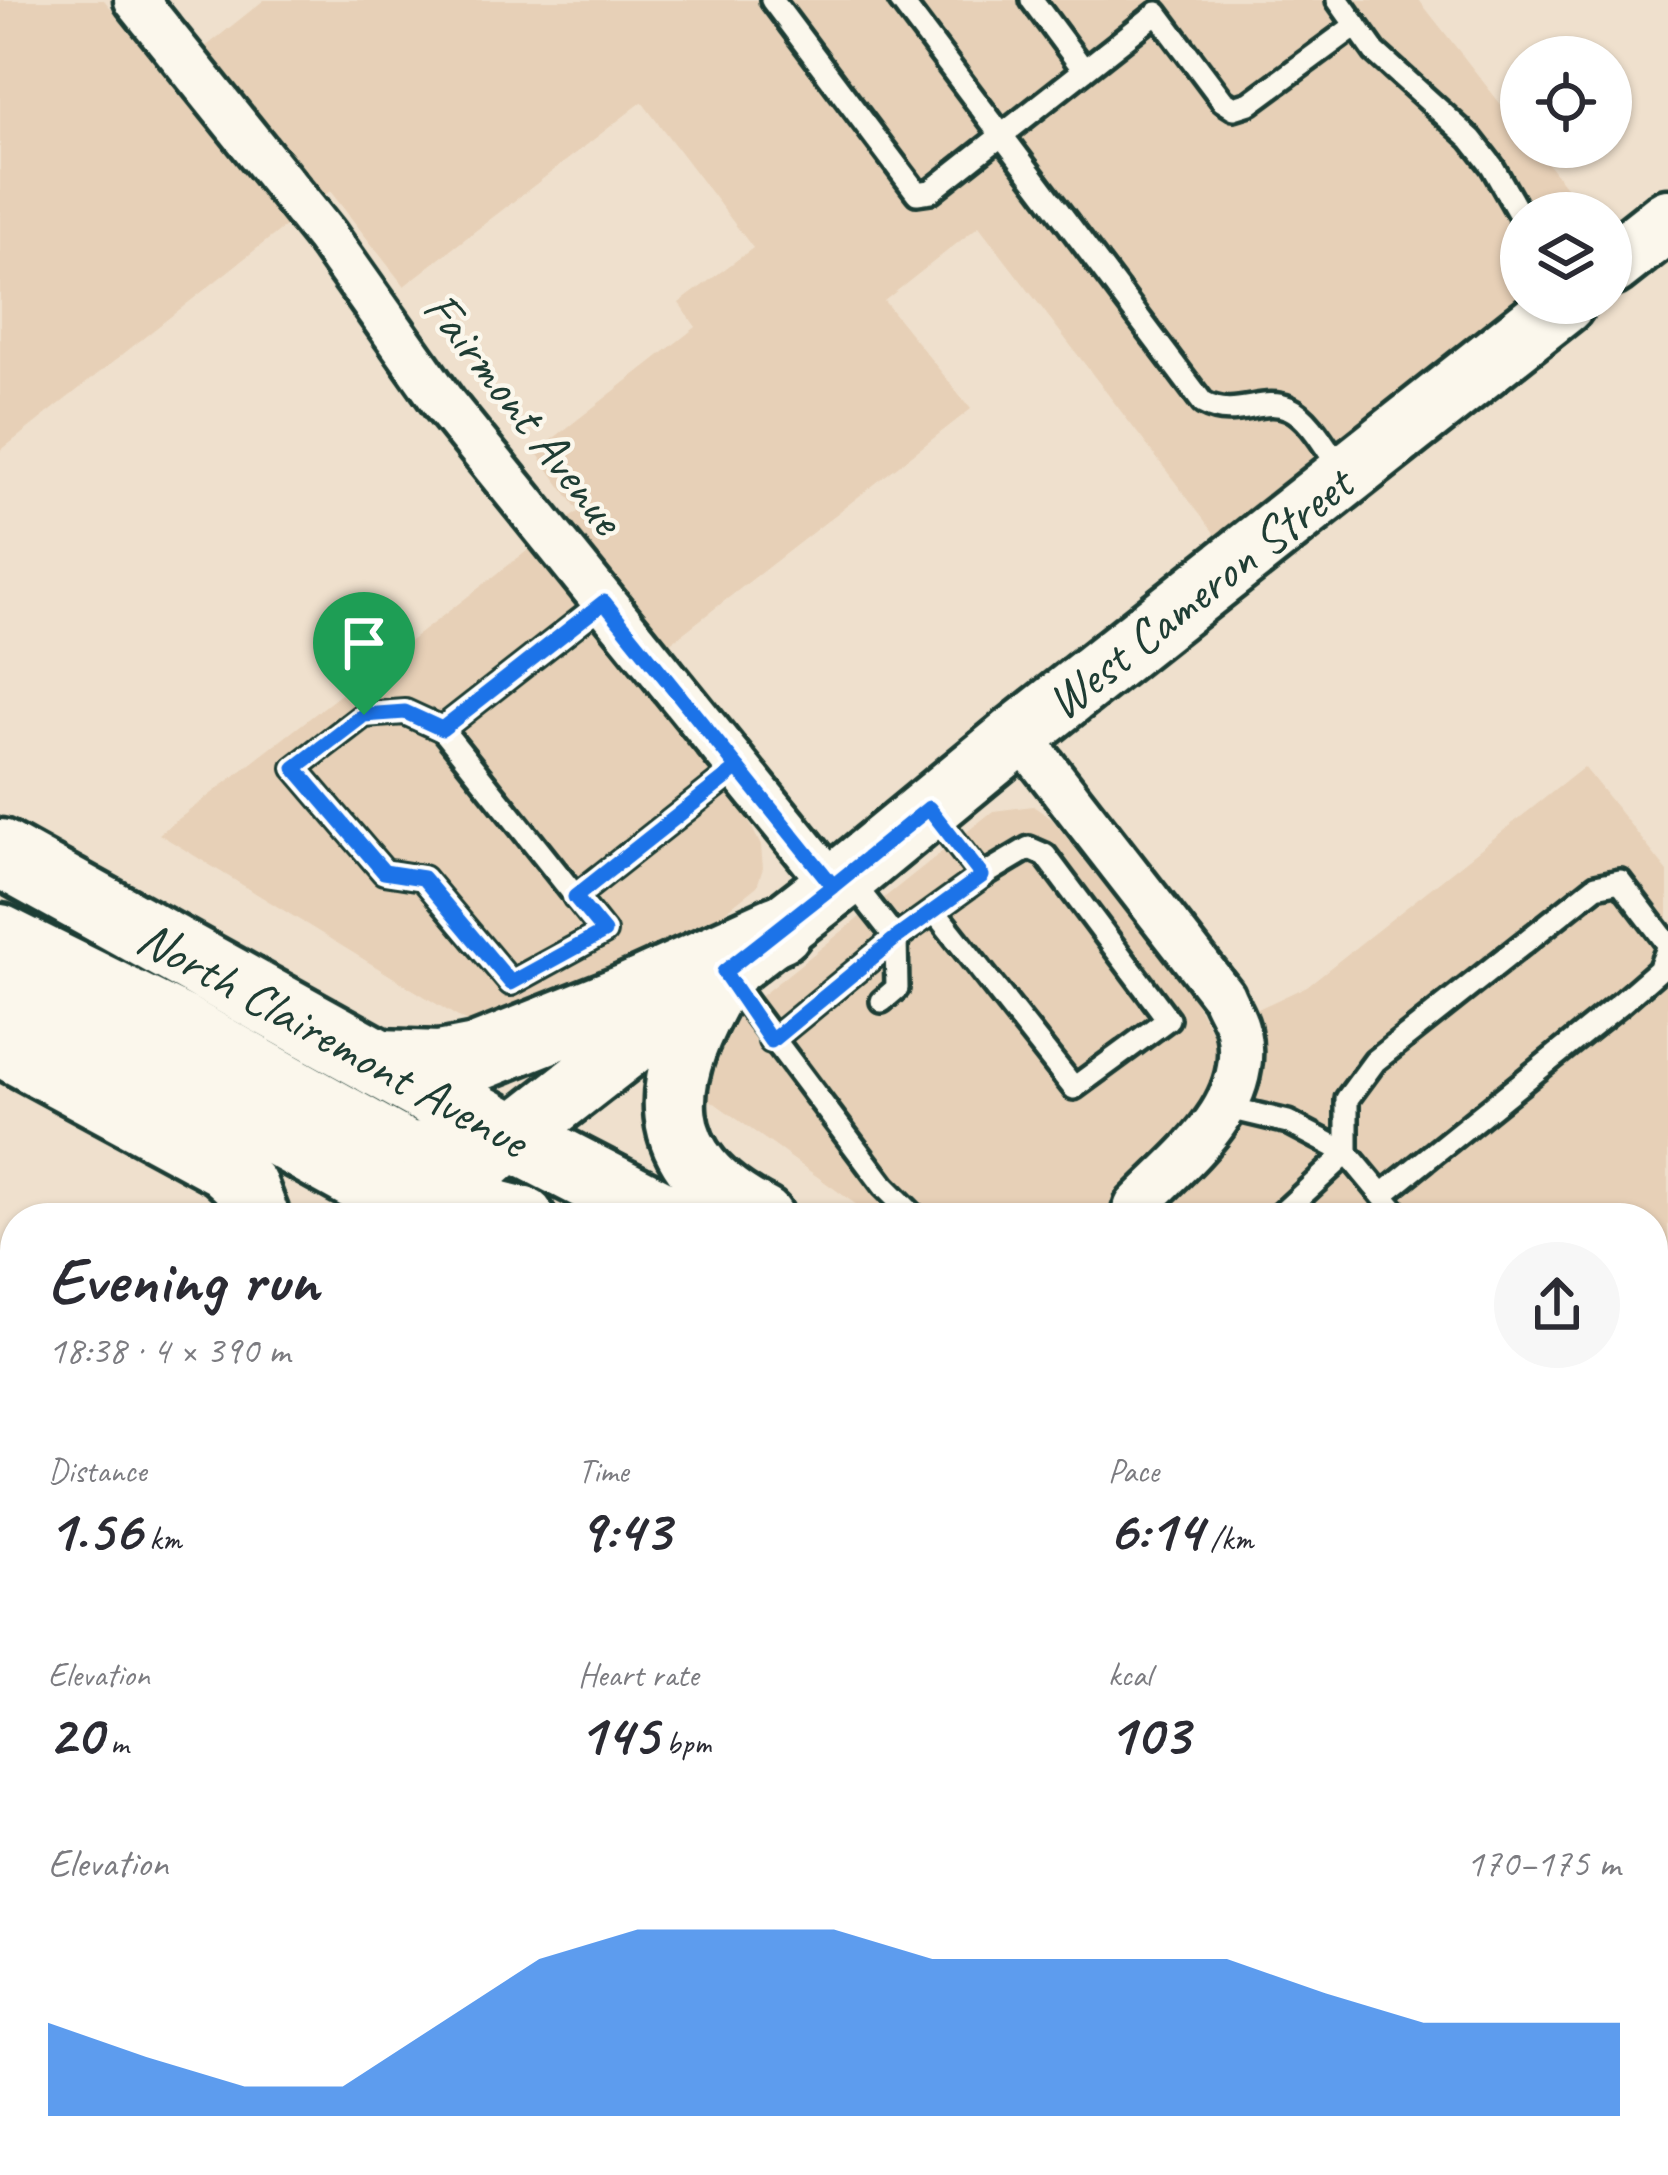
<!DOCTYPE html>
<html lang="en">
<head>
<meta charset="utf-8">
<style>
  :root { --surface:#fff; --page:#f7f7f7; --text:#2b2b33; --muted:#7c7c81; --accent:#1a73e8 }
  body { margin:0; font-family:Caveat,sans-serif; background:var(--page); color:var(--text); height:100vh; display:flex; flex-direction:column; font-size:45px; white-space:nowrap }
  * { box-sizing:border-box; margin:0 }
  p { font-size:39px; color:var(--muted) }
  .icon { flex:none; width:66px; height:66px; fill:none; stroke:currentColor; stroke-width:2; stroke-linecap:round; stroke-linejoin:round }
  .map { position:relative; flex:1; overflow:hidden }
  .drawer { position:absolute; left:0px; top:1203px; width:1668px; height:972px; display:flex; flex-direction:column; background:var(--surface); border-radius:48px 48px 0 0; box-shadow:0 3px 9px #0004 }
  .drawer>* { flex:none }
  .controls { position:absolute; left:1500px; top:36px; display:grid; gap:24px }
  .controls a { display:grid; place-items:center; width:132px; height:132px; border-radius:50%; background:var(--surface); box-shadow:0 3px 9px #0004; font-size:60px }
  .pin { position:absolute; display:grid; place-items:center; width:102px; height:102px; color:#fff; margin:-123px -51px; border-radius:50% 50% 50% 0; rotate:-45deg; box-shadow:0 0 12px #0007 }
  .pin .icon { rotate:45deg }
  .round { display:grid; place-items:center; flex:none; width:126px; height:126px; border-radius:63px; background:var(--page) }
  .overview { display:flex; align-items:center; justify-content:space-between; height:204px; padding:0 48px }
  h1 { font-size:66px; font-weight:700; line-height:90px }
  .stats { display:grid; grid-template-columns:repeat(3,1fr); gap:18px; height:204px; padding:12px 48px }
  .stats div { display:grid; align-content:center }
  .stats b { font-size:60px; font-weight:700 }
  .stats small { font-size:33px; font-weight:400 }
  .stats p { font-size:33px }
  .chart { height:336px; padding:24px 48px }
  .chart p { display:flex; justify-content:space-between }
  .chart svg { width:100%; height:216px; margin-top:12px; fill:var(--accent); opacity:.7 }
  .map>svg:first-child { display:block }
  .built { fill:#e7d0b7 }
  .building { fill:#d3a984; stroke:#1f3d34; stroke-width:3 }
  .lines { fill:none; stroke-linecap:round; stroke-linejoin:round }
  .service-casing { stroke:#1f3d34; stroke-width:30 }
  .minor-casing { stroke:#1f3d34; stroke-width:51 }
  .secondary-casing { stroke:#1f3d34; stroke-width:69 }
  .primary-casing { stroke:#1f3d34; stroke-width:75 }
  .service { stroke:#fbf7ec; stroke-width:21 }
  .minor { stroke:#fbf7ec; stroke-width:42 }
  .secondary { stroke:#fbf7ec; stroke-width:60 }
  .primary { stroke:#fbf7ec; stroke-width:66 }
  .route-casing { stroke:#fff; stroke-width:24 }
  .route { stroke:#1a73e8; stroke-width:15 }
  .labels { text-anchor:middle; stroke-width:9; stroke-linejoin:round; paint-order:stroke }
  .street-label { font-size:51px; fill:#1f3d34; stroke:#fbf7ec }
</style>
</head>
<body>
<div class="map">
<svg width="1668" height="2175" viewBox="0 0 1668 2175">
  <rect width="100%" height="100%" fill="#efe0cd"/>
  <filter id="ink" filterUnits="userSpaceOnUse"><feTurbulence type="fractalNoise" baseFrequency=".00833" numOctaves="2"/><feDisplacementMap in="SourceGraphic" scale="24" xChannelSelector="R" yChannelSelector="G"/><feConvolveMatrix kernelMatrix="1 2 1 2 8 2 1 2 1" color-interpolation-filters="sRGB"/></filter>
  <g filter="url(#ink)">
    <!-- built -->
    <g class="built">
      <path d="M0,0H104L168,77L264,0H1419L1521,130V147H1535L1587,213H1521V303L1221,542L979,226L884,301L971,409L641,666L730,784L761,846L763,868L757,886L676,951L494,1039L159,834L579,511L536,452L696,327L679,303L753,248L642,102L404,286L330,191L0,451Z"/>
      <path d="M1584,767L1668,872V1600L1653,1592V1218H875L702,1094L712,1045L742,1011L993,811L1033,806L1052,819L1191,994L1211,1031L1307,986Z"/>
      <path d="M0,1340L15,1360V1481L0,1495Z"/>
      <path d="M15,1595V1987L0,1999V1607Z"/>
      <path d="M1653,1995L1668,2003V2175H1225L1214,2160H1653Z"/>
      <path d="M0,2043L15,2061V2160H95L107,2175H0Z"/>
    </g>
    <!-- building -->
    <g class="building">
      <path d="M15,1797V1856L0,1837V1809Z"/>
      <path d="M0,1868L15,1887V1909L0,1921Z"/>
    </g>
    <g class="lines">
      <!-- service casing -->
      <g class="service-casing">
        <g id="service">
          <path d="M772,0L917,193L931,191L1157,13L1223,101L1234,108L1250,103L1356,25"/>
          <path d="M900,0L1203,403C1236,421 1261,396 1289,408C1312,418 1330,456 1345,475"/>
          <path d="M1032,0L1084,70"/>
          <path d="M1338,0L1375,52L1471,139L1492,166L1521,217"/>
          <path d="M405,712L442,729L604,932L511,983L423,878L384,872L295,768L364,715Z"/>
          <path d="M442,729L604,602"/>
          <path d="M851,881L896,938L982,876L930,810"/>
          <path d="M575,897L738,768"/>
          <path d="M935,912L1074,1088L1168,1019L1045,855L1029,848L982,876"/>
          <path d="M728,978L884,1186L916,1218"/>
          <path d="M882,1001L897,988L896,938"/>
          <path d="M771,1041L896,938"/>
          <path d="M1225,1107L1288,1122L1347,1153L1401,1218"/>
          <path d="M1382,1195L1621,1003L1659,970L1668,948"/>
          <path d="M1277,1218L1347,1153V1099L1375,1061L1596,886L1620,881L1668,944"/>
          <path d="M1653,1479L1668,1466"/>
          <path d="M1653,1970L1668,1977"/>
          <path d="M1653,2060L1668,2064"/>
          <path d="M1563,2160L1572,2175"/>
        </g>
      </g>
      <!-- minor casing -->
      <g class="minor-casing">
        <g id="minor">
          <path d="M136,0L325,235L445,405L834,886"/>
          <path d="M1019,734L1223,996C1227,1007 1236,1019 1238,1031C1254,1107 1182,1158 1136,1206L1132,1218"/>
          <path d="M0,1290L15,1309"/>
          <path d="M1653,1617L1668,1624"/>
          <path d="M685,2160L697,2175"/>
        </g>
      </g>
      <!-- secondary casing -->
      <g class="secondary-casing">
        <g id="secondary">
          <path d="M1611,265L1668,220"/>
          <path d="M0,935L179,1024L407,1152L470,1153L507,1139"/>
          <path d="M717,984C659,1082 649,1159 763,1218"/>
          <path d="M0,1045L224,1166L247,1187L259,1218"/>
          <path d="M425,1215L471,1205L524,1218"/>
          <path id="s1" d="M420,1218L512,1137L847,876L1019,734L1564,303"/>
          <path d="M0,1546L15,1534"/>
          <path d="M1653,1770L1668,1774"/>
        </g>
      </g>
      <!-- primary casing -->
      <g class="primary-casing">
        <g id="primary">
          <path id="s2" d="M0,853L512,1137L669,1218"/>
          <path d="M0,979L432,1218"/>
          <path d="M378,1063L440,1065L476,1058L627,998L779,929"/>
          <path d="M1653,1727L1668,1735"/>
          <path d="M1653,1858L1668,1866"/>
        </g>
      </g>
      <!-- service -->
      <use href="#service" class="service"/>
      <!-- minor -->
      <use href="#minor" class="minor"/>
      <!-- secondary -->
      <use href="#secondary" class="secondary"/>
      <!-- primary -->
      <use href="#primary" class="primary"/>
    </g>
  </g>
  <g class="lines" filter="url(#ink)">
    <!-- route casing -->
    <g class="route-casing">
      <path id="route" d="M364,715L405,712L442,729L604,602L833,886L724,972L771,1041L896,938L982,876L929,808L833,886L738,768L575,897L604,932L511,983L423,878L384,872L295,768L364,715"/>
    </g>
    <!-- route -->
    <use href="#route" class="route"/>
  </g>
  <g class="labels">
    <!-- street labels -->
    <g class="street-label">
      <text transform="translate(525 412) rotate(52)" y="18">Fairmont Avenue</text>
      <text dy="18" stroke="none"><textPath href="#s1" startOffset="999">West Cameron Street</textPath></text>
      <text dy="18" stroke="none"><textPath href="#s2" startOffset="381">North Clairemont Avenue</textPath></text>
    </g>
  </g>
</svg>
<div class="controls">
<a><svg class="icon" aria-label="locate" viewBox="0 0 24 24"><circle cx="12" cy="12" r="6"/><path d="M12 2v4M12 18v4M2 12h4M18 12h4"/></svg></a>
<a><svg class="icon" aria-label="layers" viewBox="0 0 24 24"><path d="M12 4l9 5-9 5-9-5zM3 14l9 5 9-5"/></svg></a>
</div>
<div class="pin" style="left:364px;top:715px;background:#1e9e55"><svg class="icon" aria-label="arrive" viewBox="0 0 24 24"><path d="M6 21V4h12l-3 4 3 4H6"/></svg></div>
<section class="drawer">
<div class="overview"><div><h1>Evening run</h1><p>18:38 · 4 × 390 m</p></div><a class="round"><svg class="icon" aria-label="share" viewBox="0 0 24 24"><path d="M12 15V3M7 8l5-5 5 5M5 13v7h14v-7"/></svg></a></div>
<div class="stats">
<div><p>Distance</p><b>1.56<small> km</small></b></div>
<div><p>Time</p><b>9:43</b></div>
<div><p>Pace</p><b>6:14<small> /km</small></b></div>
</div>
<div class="stats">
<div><p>Elevation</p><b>20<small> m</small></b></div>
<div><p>Heart rate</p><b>145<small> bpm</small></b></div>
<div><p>kcal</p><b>103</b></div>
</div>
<div class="chart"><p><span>Elevation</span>170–175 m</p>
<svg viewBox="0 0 160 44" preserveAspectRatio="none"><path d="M0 44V25L10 32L20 38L30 38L40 25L50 12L60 6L70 6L80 6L90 12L100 12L110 12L120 12L130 19L140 25L150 25L160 25V44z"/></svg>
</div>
</section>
</div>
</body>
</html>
